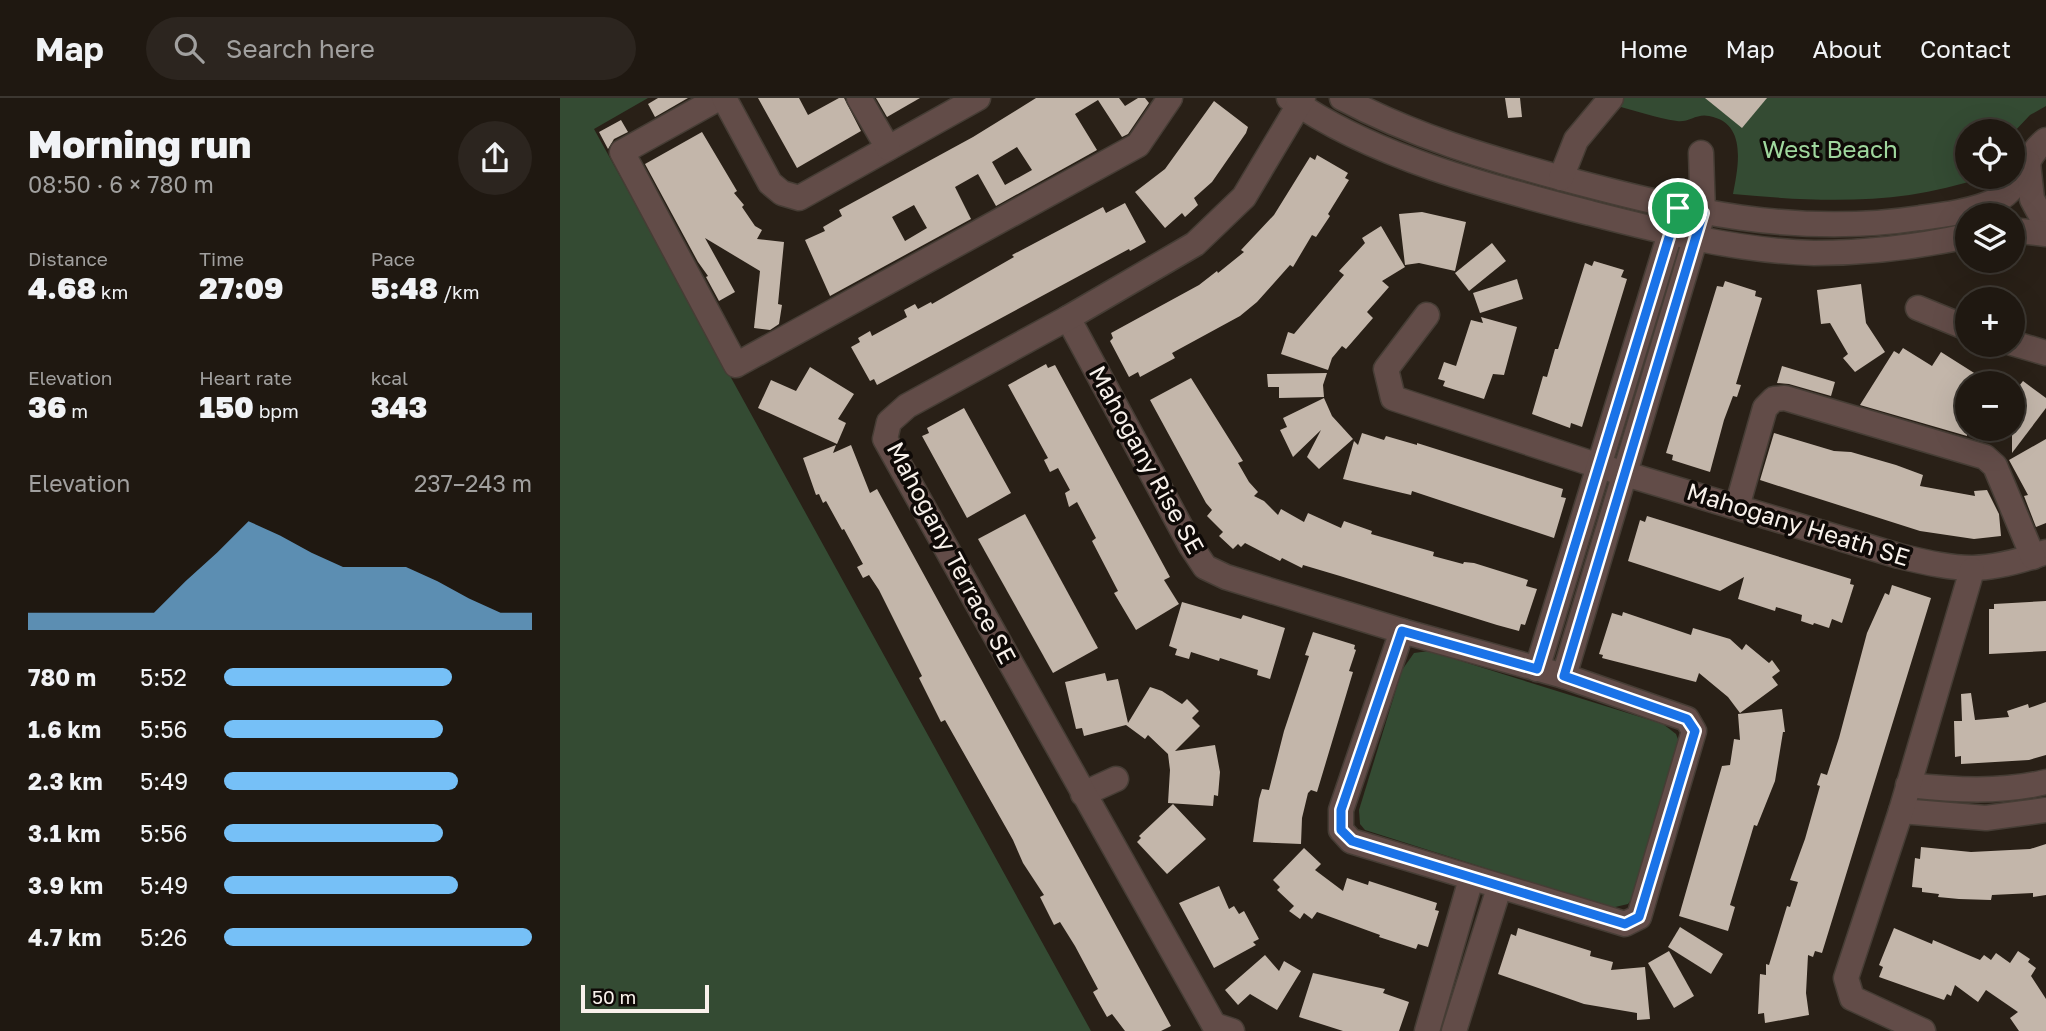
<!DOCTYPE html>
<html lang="en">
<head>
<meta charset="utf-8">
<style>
  :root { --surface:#1f1811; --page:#2c251f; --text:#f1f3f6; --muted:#a1a09f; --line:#3c3731; --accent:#76c0f7 }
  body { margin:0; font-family:"Golos Text",sans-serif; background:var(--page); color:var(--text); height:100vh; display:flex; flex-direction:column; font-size:26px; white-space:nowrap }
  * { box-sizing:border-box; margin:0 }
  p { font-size:23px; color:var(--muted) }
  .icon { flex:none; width:38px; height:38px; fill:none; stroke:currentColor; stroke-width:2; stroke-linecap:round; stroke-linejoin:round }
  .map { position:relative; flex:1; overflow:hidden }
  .drawer { display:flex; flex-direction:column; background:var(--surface); width:560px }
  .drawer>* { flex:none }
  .controls { position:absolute; left:1395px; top:21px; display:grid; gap:14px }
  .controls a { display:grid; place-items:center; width:70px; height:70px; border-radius:50%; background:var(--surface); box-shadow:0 7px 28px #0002,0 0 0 2px var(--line); font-size:35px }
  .scale { position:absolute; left:21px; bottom:18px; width:128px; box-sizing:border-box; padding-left:7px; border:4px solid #f8f1eb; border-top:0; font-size:19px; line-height:24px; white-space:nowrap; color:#f8f1eb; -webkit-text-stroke:5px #0f0a07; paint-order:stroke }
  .pin { position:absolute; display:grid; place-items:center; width:60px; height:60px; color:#fff; margin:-30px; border:4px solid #fff; border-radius:50%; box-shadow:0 2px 7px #0007 }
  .round { display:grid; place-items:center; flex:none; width:74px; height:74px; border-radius:37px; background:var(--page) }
  .headline { display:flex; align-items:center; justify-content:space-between; height:119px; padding:0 28px }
  h1 { font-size:38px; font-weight:800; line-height:52px }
  .figures { display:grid; grid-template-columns:repeat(3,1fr); gap:10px; height:119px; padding:7px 28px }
  .figures div { display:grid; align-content:center }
  .figures b { font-size:30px; font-weight:800 }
  .figures small { font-size:19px; font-weight:400 }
  .figures p { font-size:19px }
  .chart { height:196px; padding:14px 28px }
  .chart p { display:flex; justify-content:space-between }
  .chart svg { width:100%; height:126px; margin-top:7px; fill:var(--accent); opacity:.7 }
  ul { padding:0 28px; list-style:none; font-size:23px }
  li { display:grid; grid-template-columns:112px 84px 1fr; align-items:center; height:52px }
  li i { height:18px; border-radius:9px; background:var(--accent) }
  header { display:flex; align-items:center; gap:42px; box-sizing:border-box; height:98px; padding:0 35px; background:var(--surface); border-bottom:2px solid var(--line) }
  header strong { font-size:33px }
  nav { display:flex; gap:38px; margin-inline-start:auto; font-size:24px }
  .search { width:490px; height:63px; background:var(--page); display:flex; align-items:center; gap:18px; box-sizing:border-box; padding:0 24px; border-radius:38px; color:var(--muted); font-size:26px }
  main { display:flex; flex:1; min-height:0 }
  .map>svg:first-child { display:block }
  .green { fill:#344b33 }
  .building { fill:#c3b6aa; fill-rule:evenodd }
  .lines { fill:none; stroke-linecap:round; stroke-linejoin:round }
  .minor-casing { stroke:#463d35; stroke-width:27 }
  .minor { stroke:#624c48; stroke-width:24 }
  .route-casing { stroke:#fff; stroke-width:14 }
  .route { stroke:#1a73e8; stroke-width:9 }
  .labels { text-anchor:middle; stroke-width:7; stroke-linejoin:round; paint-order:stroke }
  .park-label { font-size:24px; fill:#9fd79d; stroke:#0f0a07 }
  .street-label { font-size:24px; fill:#f8f1eb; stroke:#0f0a07 }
</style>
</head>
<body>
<header>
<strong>Map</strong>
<div class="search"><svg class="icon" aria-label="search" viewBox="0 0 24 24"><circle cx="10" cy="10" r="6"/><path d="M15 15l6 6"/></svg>Search here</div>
<nav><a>Home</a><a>Map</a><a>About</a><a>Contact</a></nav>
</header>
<main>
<section class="drawer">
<div class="headline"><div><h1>Morning run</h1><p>08:50 · 6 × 780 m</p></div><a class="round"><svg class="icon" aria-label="share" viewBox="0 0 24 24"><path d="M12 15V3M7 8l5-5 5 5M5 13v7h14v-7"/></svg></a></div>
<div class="figures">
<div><p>Distance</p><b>4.68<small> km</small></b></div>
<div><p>Time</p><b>27:09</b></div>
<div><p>Pace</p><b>5:48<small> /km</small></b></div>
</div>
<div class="figures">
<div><p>Elevation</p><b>36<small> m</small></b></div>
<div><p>Heart rate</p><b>150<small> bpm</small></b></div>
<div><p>kcal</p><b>343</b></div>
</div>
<div class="chart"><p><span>Elevation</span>237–243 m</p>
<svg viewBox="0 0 160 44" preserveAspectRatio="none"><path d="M0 44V38L10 38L20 38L30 38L40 38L50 27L60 17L70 6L80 11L90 17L100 22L110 22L120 22L130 27L140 33L150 38L160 38V44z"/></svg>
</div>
<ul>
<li><b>780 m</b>5:52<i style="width:74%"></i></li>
<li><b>1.6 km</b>5:56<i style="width:71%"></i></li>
<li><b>2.3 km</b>5:49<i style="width:76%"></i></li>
<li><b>3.1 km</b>5:56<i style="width:71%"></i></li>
<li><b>3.9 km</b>5:49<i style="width:76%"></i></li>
<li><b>4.7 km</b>5:26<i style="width:100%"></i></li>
</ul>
</section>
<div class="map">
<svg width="1486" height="933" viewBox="0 0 1486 933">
  <rect width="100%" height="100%" fill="#292017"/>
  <!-- green -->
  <g class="green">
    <path d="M0,0H88L34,31L531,933H0Z"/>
    <path d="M1059,0H1486V8L1470,17L1453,35L1407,33V79H1423C1341,108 1258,104 1173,96C1178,69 1188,25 1149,18C1137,15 1128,25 1117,23C1096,20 1074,12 1053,7Z"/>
    <path d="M869,553L1103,626L1116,636L1119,644L1073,799L1068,806L1051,810L805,732L800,726L799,712L842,572L854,555Z"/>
  </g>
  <!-- building -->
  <g class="building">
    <path d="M98,0H128L95,19L88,6Z"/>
    <path d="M198,0H239L248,17L279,0H284L301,33L237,70Z"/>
    <path d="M316,0H360L327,19Z"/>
    <path d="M476,0H559L565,8L578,0H585L589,5L568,36L562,39L538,2L515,16L537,52L436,108L418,76L395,89L411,121L270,198L245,142L265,133L263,129L282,118L279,112L413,39ZM457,49L472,72L445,87L432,64ZM354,107L367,130L345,143L332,119Z"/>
    <path d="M945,0H960L962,19L948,20Z"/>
    <path d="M1145,0H1207L1182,30Z"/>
    <path d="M654,3L688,29L686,35L652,84L634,100L638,107L625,119L622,115L605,130L575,94L605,71Z"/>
    <path d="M61,22L68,34L54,41L48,51L39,34Z"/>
    <path d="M142,34L177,93L174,95L184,107L182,109L195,128L202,132L197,141L224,144L218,206L222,207L219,226L210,232L194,230L200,173L145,140L175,194L159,203L146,179L148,178L138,164L85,66Z"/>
    <path d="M757,57L788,75L785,80L789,82L768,116L770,118L756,139L752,137L733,169L730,167L697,204L680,218L612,255L615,260L580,279L578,274L569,279L550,243L553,240L551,235L639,187L657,173L658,175L684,154L681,152L714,117L750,59L755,62Z"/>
    <path d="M565,105L586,144L570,153L569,151L317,287L314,281L310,283L291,249L300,244L298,240L310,233L312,238L347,219L344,212L355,206L358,211L371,204L372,206L454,159L452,157L543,109L546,115Z"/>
    <path d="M862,114L906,124L895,173L859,165L845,167L839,116Z"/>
    <path d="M821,128L845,169L822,183L829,189L807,214L813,220L786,251L782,248L772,260L768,272L721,256L728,234L734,236L784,177L779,173L805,145L802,140Z"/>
    <path d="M932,145L946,163L909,193L895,175Z"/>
    <path d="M1034,163L1064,172L1061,179L1067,181L1022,329L1011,325L1010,330L972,316L983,278L987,279L995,251H998L1025,165L1032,168Z"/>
    <path d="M957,181L963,201L920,215L913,195Z"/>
    <path d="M1165,183L1196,193L1195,198L1202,200L1176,286L1181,287L1177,299L1173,298L1164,322L1150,374L1112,362L1113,357L1106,355L1157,188L1163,189Z"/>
    <path d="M1301,186L1306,225L1325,254L1295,274L1283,260L1288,256L1270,225L1261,226L1257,192Z"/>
    <path d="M921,219L957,229L944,277L933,276L924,301L883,288L885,283L878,281L884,264L896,268L911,222L923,225Z"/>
    <path d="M1343,250L1372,268L1381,254L1430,285H1407V338L1300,307L1334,253L1339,256Z"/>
    <path d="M486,266L488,270L495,267L610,479L604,482L619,506L576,532L554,495L558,493L532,443L536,440L517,404L509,409L505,395L510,392L498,370L490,374L484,362L488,360L448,287Z"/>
    <path d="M1222,268L1275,284L1271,298L1229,286L1217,285Z"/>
    <path d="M250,269L294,296L278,321L286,325L277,346L198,310L211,282L236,293Z"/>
    <path d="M767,275L763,287L764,299L719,300V289H708L707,276Z"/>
    <path d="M631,280L683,363L678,365L689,384L698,394L694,398L704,403L718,417L721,411L744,424L748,415L781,430L784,423L812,433L811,436L874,454L873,458L903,466L904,464L914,465L968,482L966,488L977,491L965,527L961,526L959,533L937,527L780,478L743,467L742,470L722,460L720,463L685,445L681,449L678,446L673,451L659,438L663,434L647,418L652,412L646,405L590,302Z"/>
    <path d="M1463,283L1486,300V310L1452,355V297Z"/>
    <path d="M764,300L772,318L793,341L759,371L747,359L761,332L733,359L720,332L727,329L723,320Z"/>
    <path d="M404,310L451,395L407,420L362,338L369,335L367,330Z"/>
    <path d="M802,335L824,342L826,338L857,347V345L1003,391L1001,399L1006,400L994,440L852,393L851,397L783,381L794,343L798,347Z"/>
    <path d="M1214,335L1274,353L1291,354L1336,367L1363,377L1360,388L1415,398L1414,393L1427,392L1439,416L1441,438L1414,441L1360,433L1200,382Z"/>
    <path d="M1486,341V425L1476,429L1464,398L1468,397L1449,362Z"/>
    <path d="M276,347L273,355L291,347L310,395L317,391L611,928L601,933H565L552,916L547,919L539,905L533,894L538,891L515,848L500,824L494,827L480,799L484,797L463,765L453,742L385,622L381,624L359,580L362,578L319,492L309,477L303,480L297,469L303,466L284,431L282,432L266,403L263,405L259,396L256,397L243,360Z"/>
    <path d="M465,416L538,550L493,575L418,441Z"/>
    <path d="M1087,418L1291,481L1290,486L1294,487L1282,525L1272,521L1269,530L1254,525L1253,527L1241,523L1242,517L1216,509L1215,513L1178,501L1184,479L1160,493L1068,463L1080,422L1085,424Z"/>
    <path d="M1332,487L1371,500L1262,855L1255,853L1253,859L1248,857L1246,895L1249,917L1205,925L1204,915L1198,916L1200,876L1206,877V866L1209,867L1227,808L1230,809L1238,784L1230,782L1245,741L1260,688L1257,687L1261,675L1267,677L1279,640L1307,535L1325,495L1329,497Z"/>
    <path d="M1486,503V553L1429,556V511H1434V506Z"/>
    <path d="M622,504L681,521L683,517L725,530L710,581L697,577L698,572L660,560L659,563L631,554L629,561L615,557L617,551L609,548Z"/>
    <path d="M1063,514L1131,537L1133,530L1170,541L1182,552L1186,546L1209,565L1212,562L1220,573L1212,579L1218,587L1180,615L1168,599L1139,575L1136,584L1042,560L1043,557L1039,556L1052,515L1062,518Z"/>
    <path d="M753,534L795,547L794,551L796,552L789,573L793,574L757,694L751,692L748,695L742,720L741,746L693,744L699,701L702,691L709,692L724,633L749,558L745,557Z"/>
    <path d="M545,575L547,583L558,581L568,625L590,589L602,593L622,606L627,601L639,613L632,620L640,628L615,653L655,647L660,674L658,698L654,697L653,708L608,705L610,672L608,656L588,637L585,641L566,627L524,638L522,630L516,631L505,584Z"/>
    <path d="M1411,595L1415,622L1449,619L1447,613L1468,606L1469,610L1486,604V657L1469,662L1401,666V658L1395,659L1394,623H1402L1401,596Z"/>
    <path d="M1222,611L1225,634H1223L1215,683L1197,728L1194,727L1170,807L1175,809L1168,833L1119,818L1162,668L1170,667L1174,641L1180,642L1178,616Z"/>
    <path d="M613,706L646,741L607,776L577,744L581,740L579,738Z"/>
    <path d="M1486,746V797L1473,799V795L1432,797L1431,802L1399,801L1378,799L1379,796L1362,794V790L1352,789L1355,760L1360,761L1361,749L1411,754L1470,751Z"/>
    <path d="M744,750L761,766L755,772L783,793L787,780L808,787L809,783L877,805L875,812L879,813L868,849L858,846L856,851L819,839L820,837L757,814L752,821L744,815L740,821L729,813L734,808L717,792L720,789L713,782Z"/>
    <path d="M659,788L669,811L674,808L679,816L684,813L699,841L693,844L696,847L654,870L619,805Z"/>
    <path d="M1120,829L1163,856L1151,876L1108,849Z"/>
    <path d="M958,830L1031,853L1030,858L1053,864L1051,872L1085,869L1090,921L1077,922V915L1024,906L938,876L951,836L956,838Z"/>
    <path d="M1334,830L1372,846L1373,842L1420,862L1424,857L1431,862L1436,855L1450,865L1458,853L1470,861L1468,864L1476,870L1471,878L1486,901V933H1459L1450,920L1458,914L1426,892L1418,904L1395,887L1391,898L1387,896L1384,902L1319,879L1323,869L1319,867Z"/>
    <path d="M1109,853L1134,898L1114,910L1088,865Z"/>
    <path d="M705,857L719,873L724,863L741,873L717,912L690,896L678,907L665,892Z"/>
    <path d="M753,875L825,891L823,895L849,904L839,933H783L739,919Z"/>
  </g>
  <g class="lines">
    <!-- minor casing -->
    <g class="minor-casing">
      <g id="minor">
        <path d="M159,0L62,54L176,267L578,47L610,0"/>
        <path d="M164,0L210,85L222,95L239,100L418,0"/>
        <path d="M299,0L328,50"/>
        <path d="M729,0C812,59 933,90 1030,115C1104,134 1178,153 1254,155C1306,155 1357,149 1407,138"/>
        <path d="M782,0C853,38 928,60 1005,81C1125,113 1235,139 1360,120C1384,117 1414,113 1437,102C1462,90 1464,58 1486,42"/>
        <path d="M1468,65L1472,101L1486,127"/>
        <path d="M1001,80L1016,42L1051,0"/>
        <path d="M1452,132L1486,136"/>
        <path d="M1358,210L1407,230"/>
        <path d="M867,217L826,271L833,300L1039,368L1339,458C1401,473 1424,476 1486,454"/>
        <path d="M508,220L631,448L645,469L666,479L842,533"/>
        <path d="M1452,245L1486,255"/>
        <path d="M1177,409L1205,310L1214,301L1225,300L1425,359L1435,368L1473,459"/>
        <path d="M842,533L1004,578L1127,621L1134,633L1079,819L1065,826L791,743L781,732V712Z"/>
        <path d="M977,571L1115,119"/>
        <path d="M1004,578L1143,115L1141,55"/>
        <path d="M1348,687C1394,692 1441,695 1486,684"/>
        <path d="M523,696L556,681"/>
        <path d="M1341,713L1426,720L1486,712"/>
        <path d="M672,933L654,927L325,341L329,324L347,308L508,220L635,146L684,99L743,0"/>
        <path d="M867,933L911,781"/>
        <path d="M894,933L939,790"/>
        <path d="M1363,933L1292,900L1286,880L1341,713L1412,472"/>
      </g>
    </g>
    <!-- minor -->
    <use href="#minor" class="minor"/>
  </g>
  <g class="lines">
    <!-- route casing -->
    <g class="route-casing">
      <path id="route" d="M1118,110L1143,115L1004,578L1127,621L1135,633L1079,819L1065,826L792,743L781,732V712L842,533L977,571Z"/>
    </g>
    <!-- route -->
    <use href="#route" class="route"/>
  </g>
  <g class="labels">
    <!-- park labels -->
    <g class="park-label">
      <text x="1270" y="60">West Beach</text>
    </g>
    <!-- street labels -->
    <g class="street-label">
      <text transform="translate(586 362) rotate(61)" y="8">Mahogany Rise SE</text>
      <text transform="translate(1238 427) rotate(17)" y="8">Mahogany Heath SE</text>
      <text transform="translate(391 455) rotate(62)" y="8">Mahogany Terrace SE</text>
    </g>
  </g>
</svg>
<div class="controls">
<a><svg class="icon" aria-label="locate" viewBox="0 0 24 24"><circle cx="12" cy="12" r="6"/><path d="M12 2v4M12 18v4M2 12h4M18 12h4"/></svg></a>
<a><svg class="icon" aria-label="layers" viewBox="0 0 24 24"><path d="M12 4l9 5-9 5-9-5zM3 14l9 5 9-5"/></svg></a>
<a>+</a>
<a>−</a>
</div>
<div class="scale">50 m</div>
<div class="pin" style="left:1118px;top:110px;background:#1e9e55"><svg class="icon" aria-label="arrive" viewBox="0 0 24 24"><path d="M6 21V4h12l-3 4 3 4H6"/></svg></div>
</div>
</main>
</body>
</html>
